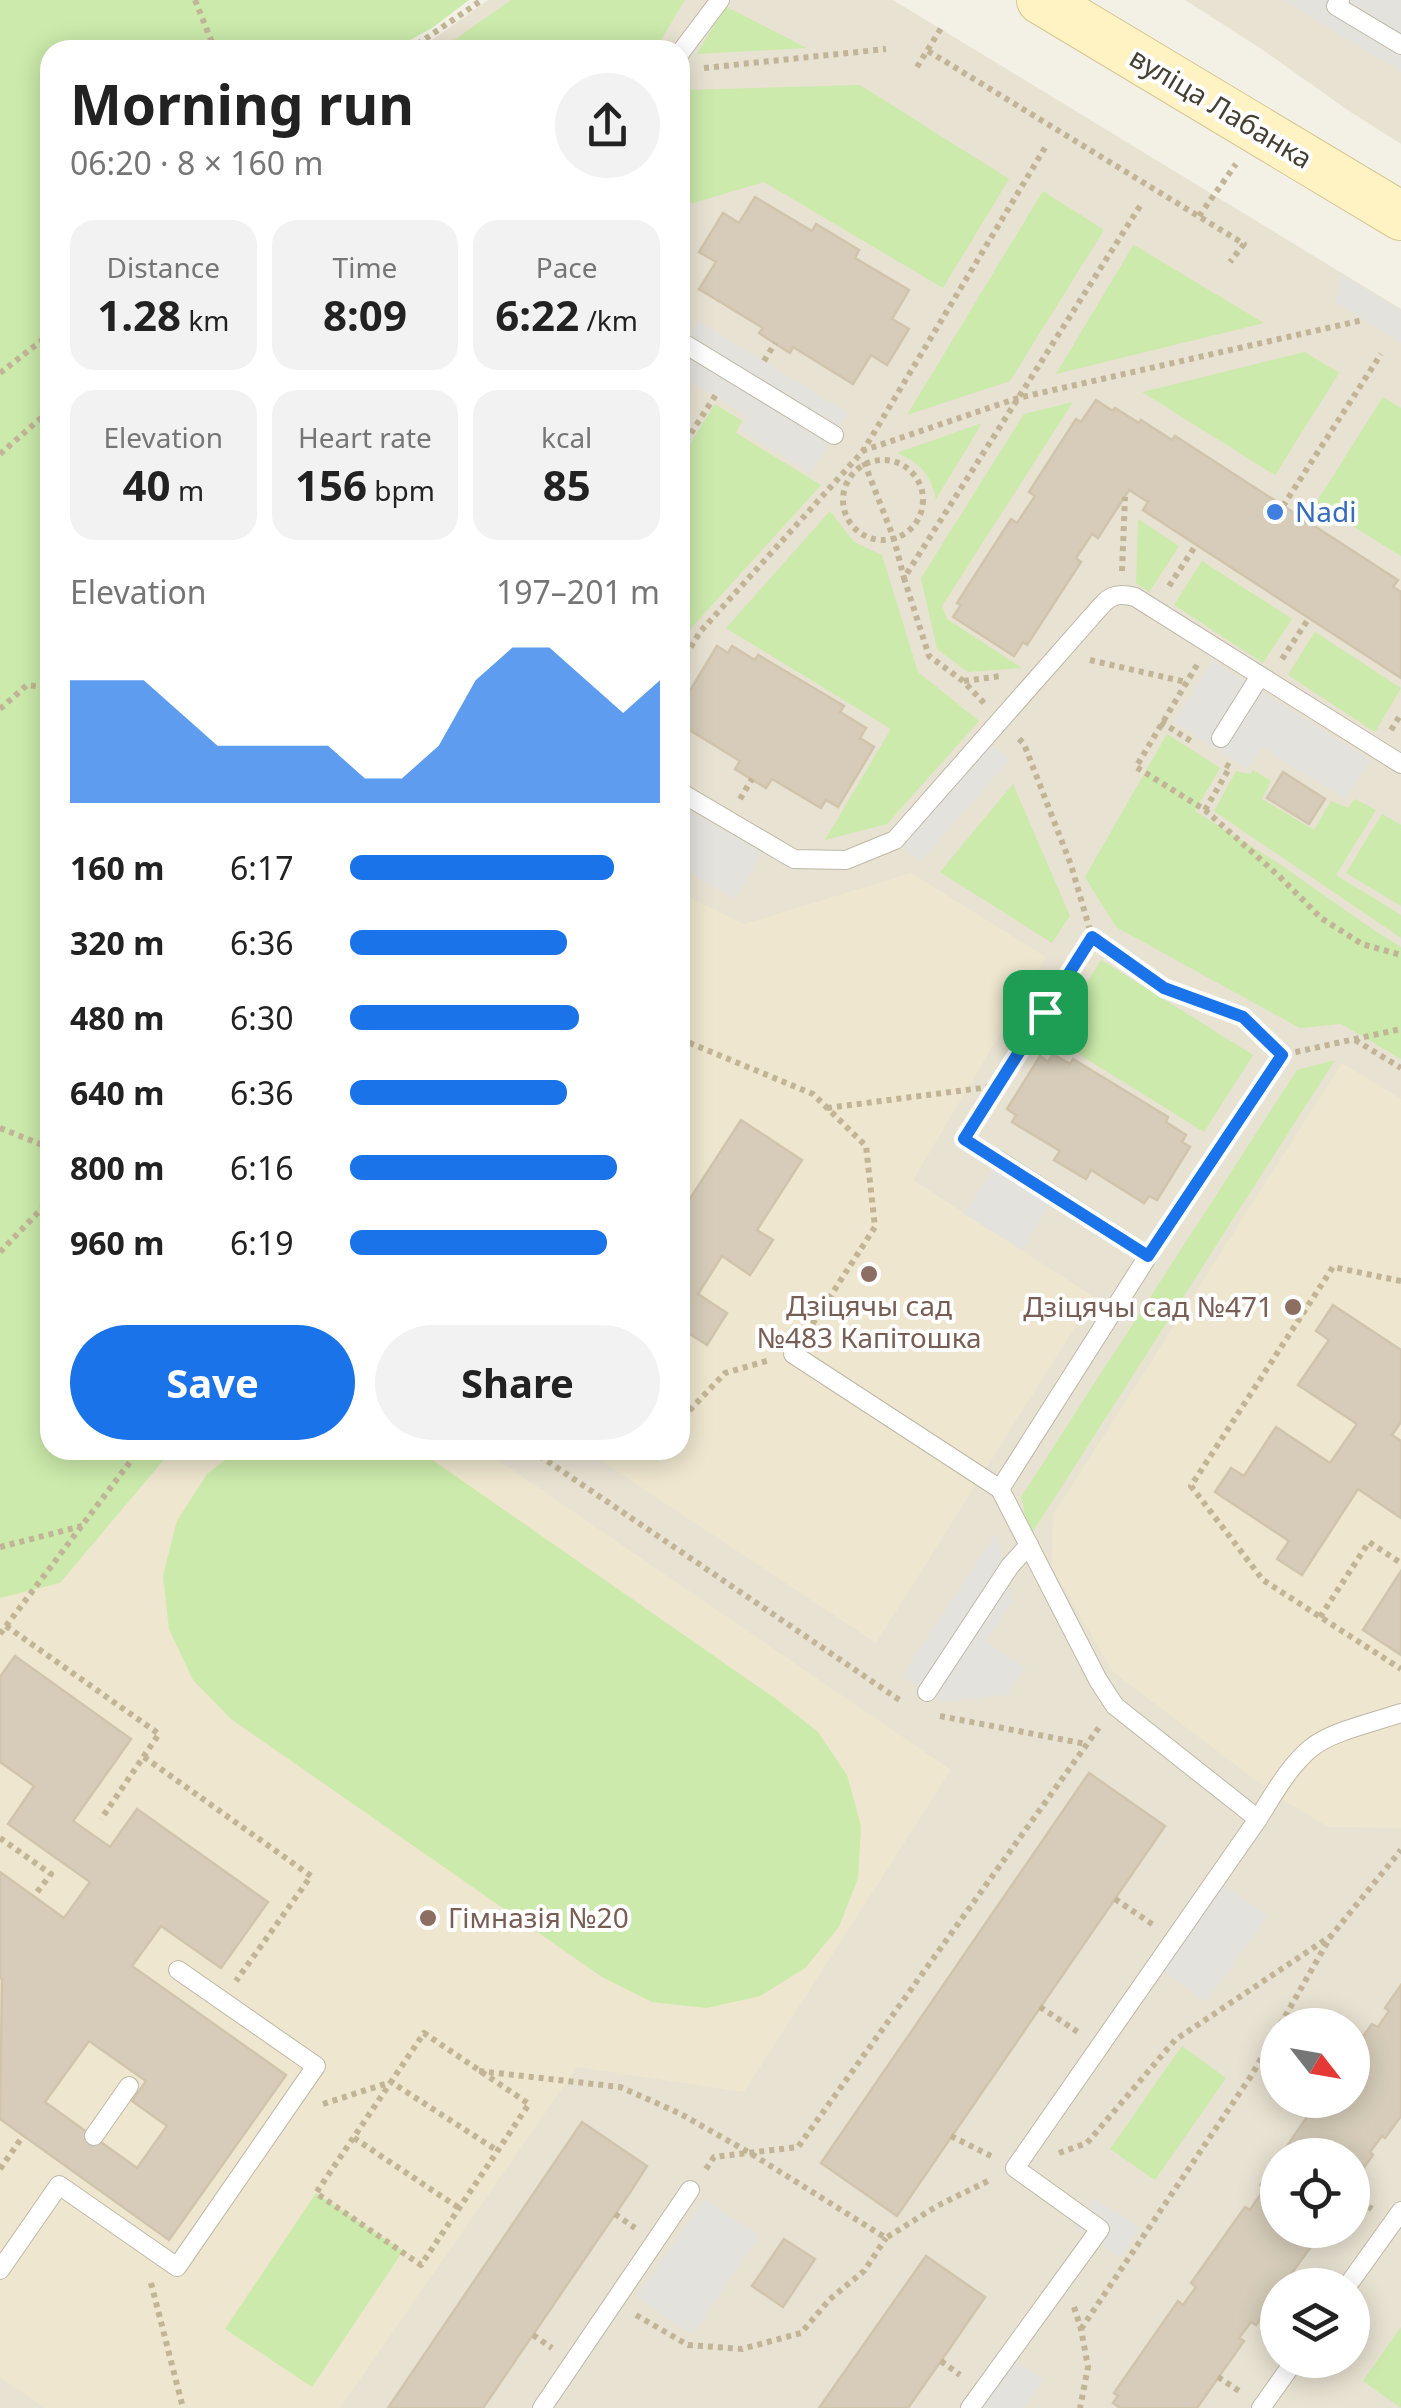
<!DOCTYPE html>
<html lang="en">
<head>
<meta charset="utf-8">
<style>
  :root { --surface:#fff; --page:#f2f2f2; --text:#222; --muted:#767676; --accent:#1a73e8 }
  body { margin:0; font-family:"Noto Sans",sans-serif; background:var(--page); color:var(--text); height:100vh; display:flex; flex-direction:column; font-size:38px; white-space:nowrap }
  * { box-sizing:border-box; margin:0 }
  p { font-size:32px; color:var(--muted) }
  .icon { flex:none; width:55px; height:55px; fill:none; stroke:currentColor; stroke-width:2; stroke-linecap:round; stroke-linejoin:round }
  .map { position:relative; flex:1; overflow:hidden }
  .side { position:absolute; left:40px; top:40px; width:650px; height:1420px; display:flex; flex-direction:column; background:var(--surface); border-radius:30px; box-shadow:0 5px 25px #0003 }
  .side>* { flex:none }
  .needle { width:65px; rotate:121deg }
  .fabs { position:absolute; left:1260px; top:2008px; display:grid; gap:20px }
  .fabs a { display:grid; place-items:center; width:110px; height:110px; border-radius:50%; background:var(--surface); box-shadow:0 5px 25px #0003; font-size:50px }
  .pin { position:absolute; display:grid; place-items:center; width:85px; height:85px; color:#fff; margin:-42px; border-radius:20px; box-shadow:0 5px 15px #0006 }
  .round { display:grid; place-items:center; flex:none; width:105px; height:105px; border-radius:52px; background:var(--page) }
  .headline { display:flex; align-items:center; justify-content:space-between; height:170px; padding:0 30px }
  h1 { font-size:55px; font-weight:700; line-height:75px }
  .metrics { display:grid; grid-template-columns:repeat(3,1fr); gap:15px; height:170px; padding:10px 30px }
  .metrics div { display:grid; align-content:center; border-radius:25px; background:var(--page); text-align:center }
  .metrics b { font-size:42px; font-weight:700 }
  .metrics small { font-size:28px; font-weight:400 }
  .metrics p { font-size:28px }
  .chart { height:280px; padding:20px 30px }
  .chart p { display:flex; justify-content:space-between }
  .chart svg { width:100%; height:180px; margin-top:10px; fill:var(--accent); opacity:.7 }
  .action { display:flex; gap:20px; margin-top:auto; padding:20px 30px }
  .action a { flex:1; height:115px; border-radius:60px; background:var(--accent); color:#fff; font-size:40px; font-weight:700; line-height:115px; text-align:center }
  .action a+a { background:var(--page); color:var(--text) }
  ul { padding:0 30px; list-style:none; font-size:32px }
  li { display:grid; grid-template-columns:160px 120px 1fr; align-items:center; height:75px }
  li i { height:25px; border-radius:12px; background:var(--accent) }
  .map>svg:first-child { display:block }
  .residential { fill:#e8e2d2; fill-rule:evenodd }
  .education { fill:#eee6ce }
  .green { fill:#cbeaab }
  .parking { fill:#e4e2dd }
  .building { fill:#d6ccb9; stroke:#d1c4ac; stroke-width:2.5; fill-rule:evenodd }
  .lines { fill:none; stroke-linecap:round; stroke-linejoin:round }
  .lane-casing { stroke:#bfb8a7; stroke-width:20 }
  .secondary-casing { stroke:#d6c792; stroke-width:50 }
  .path { stroke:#c2b597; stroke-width:6; stroke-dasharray:5 5; stroke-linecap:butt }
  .lane { stroke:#fff; stroke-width:18 }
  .secondary { stroke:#fff3c3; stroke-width:48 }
  .route-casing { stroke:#fff; stroke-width:20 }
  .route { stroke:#1a73e8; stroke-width:12 }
  .shop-dot { fill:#3f7fe0; stroke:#fff; stroke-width:4 }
  .education-dot { fill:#8d6e63; stroke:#fff; stroke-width:4 }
  .labels { text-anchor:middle; stroke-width:8; stroke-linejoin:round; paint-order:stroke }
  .street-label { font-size:28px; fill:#464034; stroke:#fff }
  .shop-label { font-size:28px; fill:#366cbe; stroke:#fff; text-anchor:start }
  .education-label { font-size:28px; fill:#785e54; stroke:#fff }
</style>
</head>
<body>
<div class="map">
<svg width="1401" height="2408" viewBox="0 0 1401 2408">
  <rect width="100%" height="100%" fill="#f3f0e5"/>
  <!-- residential -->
  <g class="residential">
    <path d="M488,0H893L1401,309V2408H0V1598L60,1583L172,1450H680V50H418ZM1278,2025H1352V2100H1278ZM1278,2155H1352V2230H1278ZM1278,2285H1352V2360H1278Z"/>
    <path d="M1185,0H1401V144L1349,111L1260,48Z"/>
  </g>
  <!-- education -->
  <g class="education">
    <path d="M911,873L1046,957L913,1180L1094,1297L876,1643L585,1450H680V893L744,924Z"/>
    <path d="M1342,1063L1401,1099V1828L1328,1827L1274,1794L1113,1672L1052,1567L1053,1515Z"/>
    <path d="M172,1450H483L951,1770L744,2092L577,2067L340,2408H45L0,2377V1598L60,1583Z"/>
  </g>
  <!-- green -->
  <g class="green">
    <path d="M0,0H469L432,28L392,50H50V1450H172L60,1583L0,1598Z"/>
    <path d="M511,0H685L655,50H440Z"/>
    <path d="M725,6L807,48L697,54Z"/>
    <path d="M860,85L1009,179L943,288L764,182L680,207V100L683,90Z"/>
    <path d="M1043,191L1104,230L1010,381L907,415Z"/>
    <path d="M1134,244V245L1264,323L1056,374Z"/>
    <path d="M1305,352L1339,373L1275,475L1142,392Z"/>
    <path d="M1383,397L1401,408V556L1316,503Z"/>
    <path d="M1073,402L942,606L947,619L1022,668L968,672L937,649L921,578L1024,414Z"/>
    <path d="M715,404L742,421L736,433L821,485L693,626L680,647V459Z"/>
    <path d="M982,423L936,499C930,474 922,464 897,453Z"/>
    <path d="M830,511L854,542L882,555L918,672L979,721L887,824L825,840L891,729L726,628Z"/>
    <path d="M1138,519L1179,546L1149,592L1136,583Z"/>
    <path d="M1202,561L1292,619L1263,663L1174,605Z"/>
    <path d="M1315,632L1401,688L1375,732L1288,675Z"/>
    <path d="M1167,734L1220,768L1195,811L1281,865L1375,931L1401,947V1059L1341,1024L1300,1028L1116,927L1085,877Z"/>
    <path d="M1253,770L1271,781L1262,799L1314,830L1331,801L1348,808L1355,799L1376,810L1336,875L1401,915V938L1214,811L1236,771L1250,774Z"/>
    <path d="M1013,784L1070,916L1052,943L940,872Z"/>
    <path d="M1382,814L1401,825V906L1346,873Z"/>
    <path d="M1101,960L1253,1055L1204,1132L1053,1038Z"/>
    <path d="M1335,1060L1030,1536L1021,1497L1297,1070Z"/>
    <path d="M238,1450H418L776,1699L818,1732L847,1775L861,1826L858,1878L839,1927L805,1968L760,1996L707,2008L652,2002L602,1977L231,1719L193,1680L169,1629L163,1575L177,1521L207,1474Z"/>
    <path d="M1182,2046L1226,2078L1155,2180L1110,2149Z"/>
    <path d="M316,2193L403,2251L312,2387L225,2329Z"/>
    <path d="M1401,2327V2408L1363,2381Z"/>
  </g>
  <!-- parking -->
  <g class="parking">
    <path d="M1283,0H1401V72Z"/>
    <path d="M1342,274L1401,311V343L1335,302Z"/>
    <path d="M698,321L848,413L810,473L740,430L748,417L680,376V341L684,343Z"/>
    <path d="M1213,660L1370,760L1345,799L1262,747L1247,769L1174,722Z"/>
    <path d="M990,742L1010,759L920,862L901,844Z"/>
    <path d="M680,805L762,852L735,899L680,867Z"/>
    <path d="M994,1167L1051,1202L1022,1250L964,1214Z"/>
    <path d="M996,1533L1012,1601L985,1641L1025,1668L1007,1695L942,1702L902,1676Z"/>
    <path d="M1224,1885L1267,1916L1206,2002L1163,1970Z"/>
    <path d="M1093,2198L1140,2228L1121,2257L1075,2228Z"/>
    <path d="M704,2199L759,2236L692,2335L637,2297Z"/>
    <path d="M1009,2356L1043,2380L1024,2408H974Z"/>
  </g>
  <!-- building -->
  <g class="building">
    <path d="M755,197L812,231L816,224L859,250L855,258L909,290L892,319L909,329L887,365L871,355L853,384L793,347L790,353L759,333L763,328L699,289L716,262L699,252L723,213L739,223Z"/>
    <path d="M1096,400L1113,411L1115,408L1139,423L1141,420L1172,440L1175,436L1398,580L1393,587L1401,592V678L1143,510L1148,502L1129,490L1098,538L1092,534L1076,558L1081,562L1027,645L1023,642L1014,656L953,617L961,605L957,603L1011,519L1017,523L1035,496L1029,492L1076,419L1081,422Z"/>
    <path d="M717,646L728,653L732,646L755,660L758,655L844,706L840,712L866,728L860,738L874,747L838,807L826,800L821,808L772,779L766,788L735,769L740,761L683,726L688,717L680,713V707Z"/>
    <path d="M1283,772L1325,799L1309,824L1267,798Z"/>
    <path d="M1053,1054L1070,1064L1073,1059L1168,1117L1166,1122L1186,1135L1182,1142L1190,1147L1157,1200L1149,1196L1144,1203L1091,1170L1086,1179L1054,1160L1060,1151L1012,1122L1016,1115L1007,1109L1040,1056L1048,1062Z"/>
    <path d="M741,1120L802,1160L757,1230L773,1240L750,1275L722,1256L698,1294L727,1313L707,1345L690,1334L680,1350V1214Z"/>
    <path d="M1333,1305L1401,1350V1422L1392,1435L1401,1441V1518L1358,1489L1302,1575L1277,1559L1289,1541L1215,1492L1231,1468L1244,1476L1276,1427L1330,1463L1357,1424L1298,1385L1329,1340L1316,1331Z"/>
    <path d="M1401,1571V1655L1363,1630Z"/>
    <path d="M15,1656L131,1739L73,1821L110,1847L137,1809L268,1902L221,1968L161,1926L132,1966L286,2075L169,2240L0,2119L2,1979L0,1978V1872L64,1918L90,1882L8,1824L34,1786L0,1762V1677ZM89,2041L146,2081L132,2101L167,2126L137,2168L45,2102Z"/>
    <path d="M1089,1773L1165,1826L897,2216L821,2163Z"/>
    <path d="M1401,1985V2116L1385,2138L1382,2136L1370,2152L1373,2155L1352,2184V2155H1281L1309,2114L1314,2117L1325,2100H1352V2052L1372,2024L1378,2027L1389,2011L1385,2008Z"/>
    <path d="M582,2122L647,2166L631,2191L483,2408H388Z"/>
    <path d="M1278,2160V2230H1316L1305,2245L1310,2248L1283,2285H1278V2293L1256,2325L1251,2322L1239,2338L1244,2341L1197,2408H1120L1113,2403L1118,2396L1114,2393L1178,2301L1183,2305L1196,2287L1191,2283L1245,2207L1250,2210L1264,2189L1260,2185Z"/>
    <path d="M784,2239L815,2259L783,2307L752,2286Z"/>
    <path d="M926,2256L985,2297L950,2348L908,2408H819Z"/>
  </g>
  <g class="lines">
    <!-- lane casing -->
    <g class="lane-casing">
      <g id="lane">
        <path d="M1340,0L1336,6L1401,45"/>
        <path d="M680,53L720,0"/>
        <path d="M680,341L834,435"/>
        <path d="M1221,738L1260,676"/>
        <path d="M680,792L794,859L846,860L895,840L1093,615C1108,598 1112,591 1135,597L1401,764"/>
        <path d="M793,1354L1000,1489"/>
        <path d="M927,1692L1010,1566L1029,1545"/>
        <path d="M1258,1819C1273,1795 1289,1766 1311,1748C1332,1731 1375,1722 1401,1713"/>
        <path d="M94,2136L129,2086"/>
        <path d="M0,2270L59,2185L177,2267L316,2066L178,1970"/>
        <path d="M1348,2285L1401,2211"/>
        <path d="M542,2408L690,2190"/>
        <path d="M970,2408L1100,2229L1015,2168L1258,1819L1115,1706L1098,1680L1000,1489L1148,1256L998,1160"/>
        <path d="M1261,2408L1295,2360"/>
      </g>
    </g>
    <!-- secondary casing -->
    <g class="secondary-casing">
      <path id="secondary" d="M1041,0L1401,216"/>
    </g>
    <!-- path -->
    <g class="path">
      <path d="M195,0L215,50"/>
      <path d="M409,50L482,0"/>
      <path d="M928,51L1244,244L1230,262"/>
      <path d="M917,67L943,25"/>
      <path d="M704,68L886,49"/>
      <path d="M1199,216L1236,164"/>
      <path d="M764,361L775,343"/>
      <path d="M0,373L50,334"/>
      <path d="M680,450L717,393"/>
      <path d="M862,451L1018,398L1363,320"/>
      <path d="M0,454L50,410"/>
      <circle cx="883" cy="500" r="40"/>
      <path d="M864,462L894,539L904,578"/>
      <path d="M1283,506L1381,354"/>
      <path d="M1122,571L1125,497"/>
      <path d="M1169,586L1196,545"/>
      <path d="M1282,659L1309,618"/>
      <path d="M1090,660L1186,682"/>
      <path d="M680,664L700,632L863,451L1046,146"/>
      <path d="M1197,665L1136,767L1205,810L1279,876L1321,918L1362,944L1401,955"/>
      <path d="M964,681L1001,676"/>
      <path d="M984,703L963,681L929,656L904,578L1140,206"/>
      <path d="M0,709L27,685L50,688"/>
      <path d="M1161,722L1194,743"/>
      <path d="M1391,730L1401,714"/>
      <path d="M740,799L752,779"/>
      <path d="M1205,810L1230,767L1225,764"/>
      <path d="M1092,937L1164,988L1243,1017L1282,1055"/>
      <path d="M680,1039L813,1094L866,1146L875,1227L806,1334"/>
      <path d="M1355,1040L1401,1068"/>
      <path d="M827,1108L997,1086"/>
      <path d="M0,1128L50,1148"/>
      <path d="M976,1146L964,1139L1092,937L1071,865L1024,744L1017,737"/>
      <path d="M1162,1235L1282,1055L1401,1029"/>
      <path d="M0,1252L50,1200"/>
      <path d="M1401,1281L1333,1267L1191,1486L1263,1580L1401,1669"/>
      <path d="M680,1413L689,1411L725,1373L770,1360"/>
      <path d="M531,1450L901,1701"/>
      <path d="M0,1547L82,1526"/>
      <path d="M1320,1617L1369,1542L1401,1563"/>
      <path d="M6,1626L159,1734L101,1819"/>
      <path d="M0,1634L139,1450"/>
      <path d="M940,1716L1086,1744"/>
      <path d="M144,1757L311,1876L236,1981"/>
      <path d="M0,1838L51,1874L34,1896"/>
      <path d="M1115,1899L1155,1926"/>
      <path d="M1040,2007L1081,2034"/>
      <path d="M1280,2025L1331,1936L1401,1850"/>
      <path d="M479,2071L620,2087L679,2113L750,2153L886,2238L937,2206L992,2179"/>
      <path d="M323,2104L391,2082L424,2033L529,2104L421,2265L316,2193L391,2082L498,2151"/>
      <path d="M951,2136L991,2156"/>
      <path d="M354,2138L459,2208"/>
      <path d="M1059,2153L1087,2143L1175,2040L1331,1936"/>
      <path d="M0,2169L23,2136"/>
      <path d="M706,2169L714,2157L798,2147L1100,1726"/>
      <path d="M1352,2196L1372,2209"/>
      <path d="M615,2214L635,2228"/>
      <path d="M151,2283L183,2408"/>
      <path d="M1074,2307L1081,2329L1088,2367L1080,2408"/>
      <path d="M636,2315L688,2345L742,2349L801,2333L830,2299L864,2271L886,2238"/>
      <path d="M1081,2329L1251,2076L1278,2029"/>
      <path d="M533,2335L552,2348"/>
      <path d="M941,2361L960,2375"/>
      <path d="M1218,2377L1242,2393"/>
    </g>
    <!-- lane -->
    <use href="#lane" class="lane"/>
    <!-- secondary -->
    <use href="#secondary" class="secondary"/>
  </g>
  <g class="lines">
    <!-- route casing -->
    <g class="route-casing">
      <path id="route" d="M1092,937L1164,988L1243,1017L1282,1055L1148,1256L964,1139Z"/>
    </g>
    <!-- route -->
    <use href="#route" class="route"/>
  </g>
  <!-- markers -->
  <circle class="shop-dot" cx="1275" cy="512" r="10"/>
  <g class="education-dot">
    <circle cx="869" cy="1274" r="10"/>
    <circle cx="1293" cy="1307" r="10"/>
    <circle cx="428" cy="1918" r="10"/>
  </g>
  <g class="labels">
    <!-- street labels -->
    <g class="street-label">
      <text transform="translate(1221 108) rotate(31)" y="10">вуліца Лабанка</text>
    </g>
    <!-- shop labels -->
    <g class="shop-label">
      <text x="1295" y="522">Nadi</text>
    </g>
    <!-- education labels -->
    <g class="education-label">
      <text x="869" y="1316">Дзіцячы сад<tspan x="869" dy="32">№483 Капітошка</tspan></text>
      <text x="1273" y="1317" text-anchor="end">Дзіцячы сад №471</text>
      <text x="448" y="1928" text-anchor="start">Гімназія №20</text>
    </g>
  </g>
</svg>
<div class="fabs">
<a><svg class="needle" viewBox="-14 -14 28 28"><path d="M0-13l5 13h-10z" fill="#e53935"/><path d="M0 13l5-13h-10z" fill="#767676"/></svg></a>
<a><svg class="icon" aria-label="locate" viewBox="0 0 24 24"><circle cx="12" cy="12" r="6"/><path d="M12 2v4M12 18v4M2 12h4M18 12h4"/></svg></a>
<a><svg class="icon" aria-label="layers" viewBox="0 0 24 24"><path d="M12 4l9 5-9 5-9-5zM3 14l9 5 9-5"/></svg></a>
</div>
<div class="pin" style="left:1045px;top:1012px;background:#1e9e55"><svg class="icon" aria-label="arrive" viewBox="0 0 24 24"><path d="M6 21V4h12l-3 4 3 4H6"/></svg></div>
<section class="side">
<div class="headline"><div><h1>Morning run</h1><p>06:20 · 8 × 160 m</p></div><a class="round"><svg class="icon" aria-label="share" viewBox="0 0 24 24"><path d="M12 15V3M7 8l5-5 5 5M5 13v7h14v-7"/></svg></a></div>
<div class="metrics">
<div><p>Distance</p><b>1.28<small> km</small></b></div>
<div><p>Time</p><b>8:09</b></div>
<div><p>Pace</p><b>6:22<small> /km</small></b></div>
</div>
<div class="metrics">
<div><p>Elevation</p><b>40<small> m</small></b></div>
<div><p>Heart rate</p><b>156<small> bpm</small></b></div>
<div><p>kcal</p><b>85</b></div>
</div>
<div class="chart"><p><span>Elevation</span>197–201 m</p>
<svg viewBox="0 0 160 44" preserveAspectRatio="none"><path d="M0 44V14L10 14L20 14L30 22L40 30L50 30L60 30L70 30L80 38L90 38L100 30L110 14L120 6L130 6L140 14L150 22L160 14V44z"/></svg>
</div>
<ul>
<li><b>160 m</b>6:17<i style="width:85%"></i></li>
<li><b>320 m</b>6:36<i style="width:70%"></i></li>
<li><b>480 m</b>6:30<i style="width:74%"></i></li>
<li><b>640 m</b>6:36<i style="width:70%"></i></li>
<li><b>800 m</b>6:16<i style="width:86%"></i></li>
<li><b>960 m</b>6:19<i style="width:83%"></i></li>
</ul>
<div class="action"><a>Save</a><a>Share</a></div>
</section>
</div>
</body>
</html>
